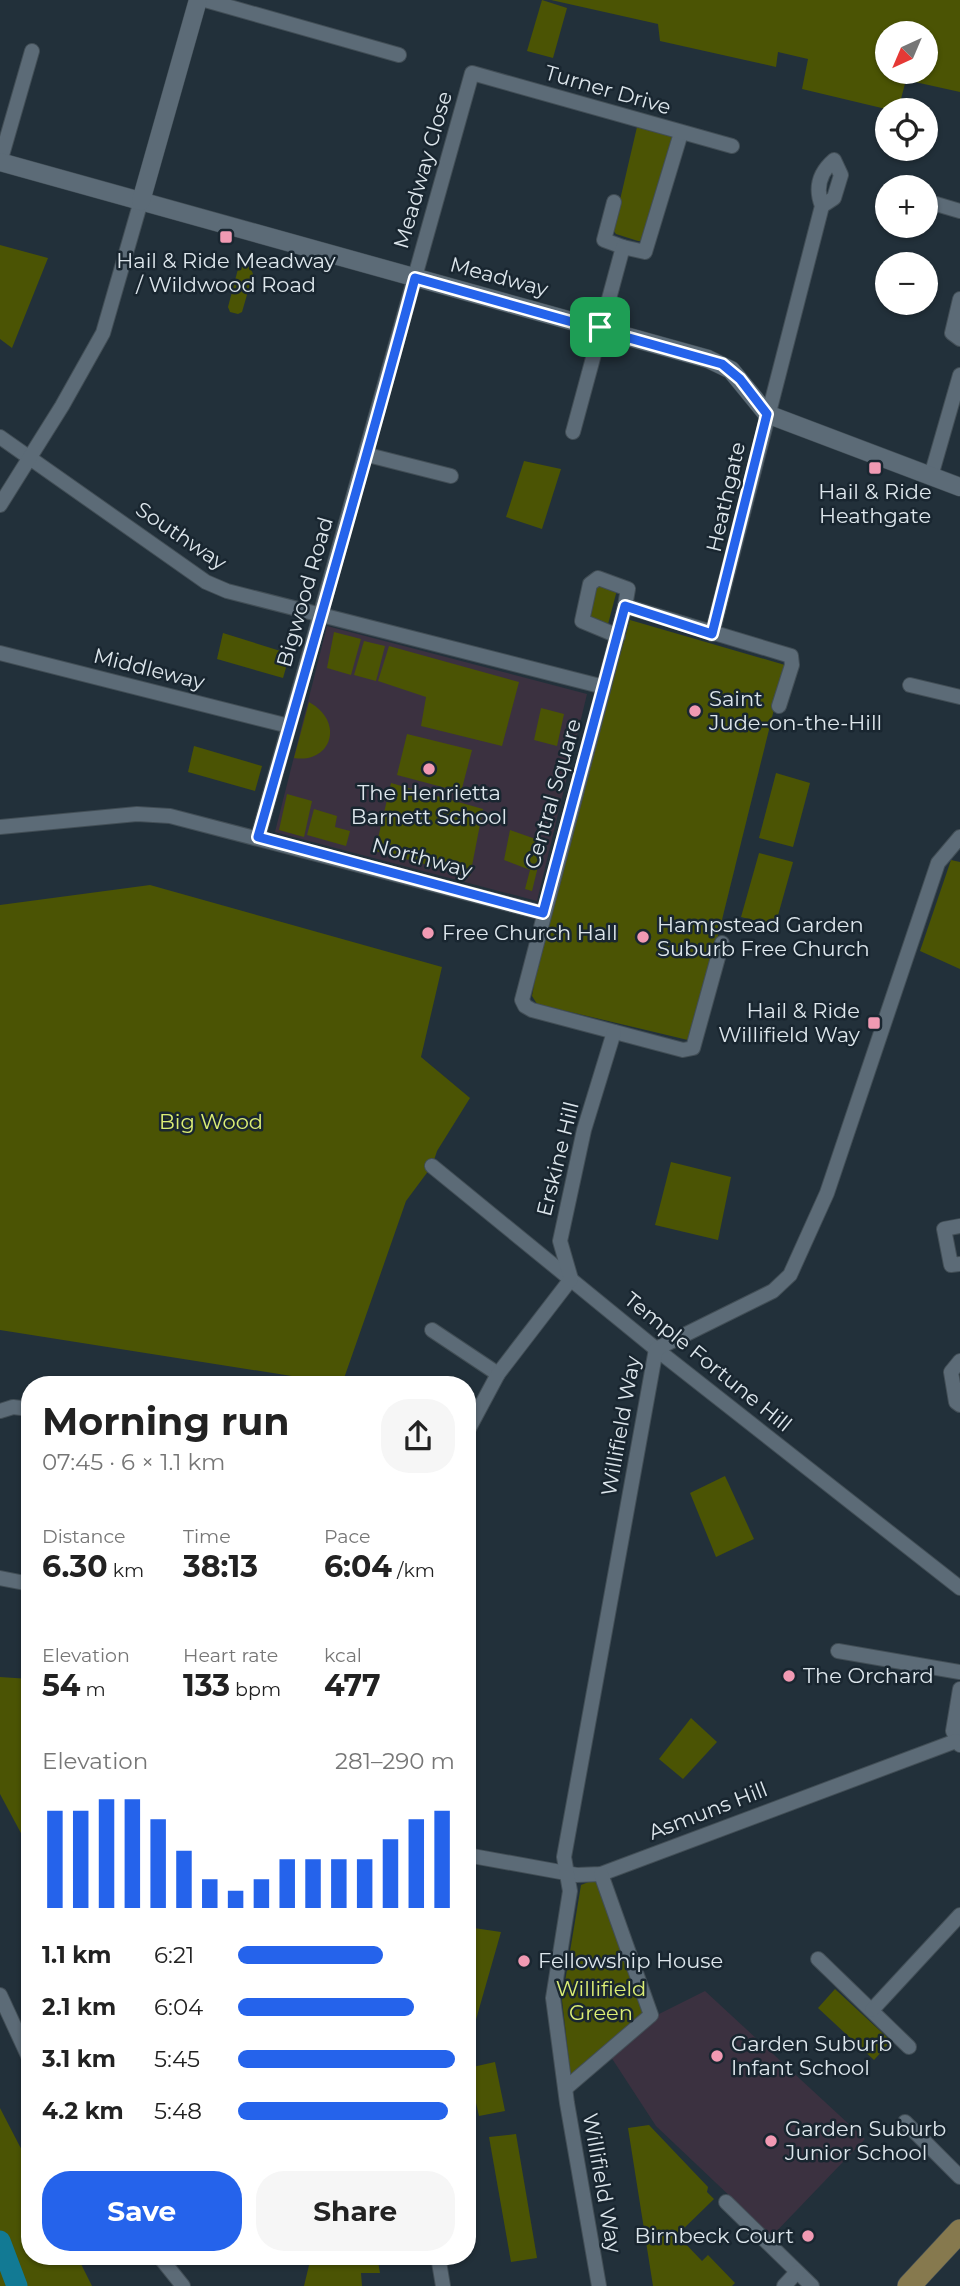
<!DOCTYPE html>
<html lang="en">
<head>
<meta charset="utf-8">
<style>
  :root { --surface:#fff; --page:#f6f6f6; --text:#222; --muted:#767676; --accent:#2563eb }
  body { margin:0; font-family:Montserrat,sans-serif; background:var(--page); color:var(--text); height:100vh; display:flex; flex-direction:column; font-size:26px; white-space:nowrap }
  * { box-sizing:border-box; margin:0 }
  p { font-size:23px; color:var(--muted) }
  .icon { flex:none; width:38px; height:38px; fill:none; stroke:currentColor; stroke-width:2; stroke-linecap:round; stroke-linejoin:round }
  .map { position:relative; flex:1; overflow:hidden }
  .sheet { position:absolute; left:21px; top:1376px; width:455px; height:889px; display:flex; flex-direction:column; background:var(--surface); border-radius:28px; box-shadow:0 2px 5px #0004 }
  .sheet>* { flex:none }
  .needle { width:46px; rotate:224deg }
  .tools { position:absolute; left:875px; top:21px; display:grid; gap:14px }
  .tools a { display:grid; place-items:center; width:63px; height:63px; border-radius:50%; background:var(--surface); box-shadow:0 2px 5px #0004; font-size:35px }
  .pin { position:absolute; display:grid; place-items:center; width:60px; height:60px; color:#fff; margin:-30px; border-radius:14px; box-shadow:0 4px 10px #0006 }
  .round { display:grid; place-items:center; flex:none; width:74px; height:74px; border-radius:28px; background:var(--page) }
  .head { display:flex; align-items:center; justify-content:space-between; height:119px; padding:0 21px }
  h1 { font-size:38px; font-weight:700; line-height:52px }
  .figures { display:grid; grid-template-columns:repeat(3,1fr); gap:10px; height:119px; padding:7px 21px }
  .figures div { display:grid; align-content:center }
  .figures b { font-size:30px; font-weight:700 }
  .figures small { font-size:19px; font-weight:400 }
  .figures p { font-size:19px }
  .chart { height:196px; padding:14px 21px }
  .chart p { display:flex; justify-content:space-between }
  .chart svg { width:100%; height:126px; margin-top:7px; stroke:var(--accent); stroke-width:6 }
  .action { display:flex; gap:14px; margin-top:auto; padding:14px 21px }
  .action a { flex:1; height:80px; border-radius:28px; background:var(--accent); color:#fff; font-size:28px; font-weight:700; line-height:80px; text-align:center }
  .action a+a { background:var(--page); color:var(--text) }
  ul { padding:0 21px; list-style:none; font-size:23px }
  li { display:grid; grid-template-columns:112px 84px 1fr; align-items:center; height:52px }
  li i { height:18px; border-radius:9px; background:var(--accent) }
  .map>svg:first-child { display:block }
  .education { fill:#3b3140 }
  .green { fill:#4b5404; fill-rule:evenodd }
  .lines { fill:none; stroke-linecap:round; stroke-linejoin:round }
  .river { stroke:#127a94; stroke-width:21 }
  .minor-casing { stroke:#424e56; stroke-width:16 }
  .tertiary-casing { stroke:#424e56; stroke-width:19 }
  .primary-casing { stroke:#424e56; stroke-width:24 }
  .minor { stroke:#5c6b77; stroke-width:14 }
  .tertiary { stroke:#5c6b77; stroke-width:18 }
  .primary { stroke:#86794e; stroke-width:23 }
  .route-casing { stroke:#fff; stroke-width:14 }
  .route { stroke:#2563eb; stroke-width:9 }
  .poi-dot { fill:#f19ab3; stroke:#192630; stroke-width:2.5 }
  .labels { text-anchor:middle; stroke-width:5; stroke-linejoin:round; paint-order:stroke }
  .street-label { font-size:21px; fill:#dde6ec; stroke:#192630 }
  .poi-label { font-size:21px; fill:#dde6ec; stroke:#192630; text-anchor:start }
  .park-label { font-size:21px; fill:#dcee75; stroke:#192630 }
</style>
</head>
<body>
<div class="map">
<svg width="960" height="2286" viewBox="0 0 960 2286">
  <rect width="100%" height="100%" fill="#22303a"/>
  <!-- education -->
  <g class="education">
    <path d="M327,626L587,694L537,901L275,832Z"/>
    <path d="M705,1991L865,2139L772,2236L656,2126L611,2057L651,2018Z"/>
  </g>
  <!-- green -->
  <g class="green">
    <path d="M542,0L567,8L553,58L527,51Z"/>
    <path d="M551,0H960V92L906,80L898,110H890L802,89L808,59L778,52L776,67L660,41L658,24ZM926,33V72H887V33Z"/>
    <path d="M637,127L675,137L641,241H638L616,234L613,230Z"/>
    <path d="M0,245L48,258L12,348L0,339Z"/>
    <path d="M244,266L250,267L253,274L242,312L238,314L230,312L228,307L238,269Z"/>
    <path d="M524,461L561,469L542,529L506,517Z"/>
    <path d="M603,584L617,590L607,628L587,618L595,587Z"/>
    <path d="M630,620L785,665L692,1041L537,1004L532,996L547,912Z"/>
    <path d="M334,632L361,639L351,675L327,668Z"/>
    <path d="M223,633L290,654L283,678L217,659Z"/>
    <path d="M364,641L385,646L376,681L354,675Z"/>
    <path d="M389,646L519,682L502,746L421,726L426,697L378,681Z"/>
    <path d="M309,702C346,723 330,764 294,758Z"/>
    <path d="M541,708L564,714L557,746L534,740Z"/>
    <path d="M407,734L472,750L461,792L397,775Z"/>
    <path d="M194,746L262,766L255,791L188,772Z"/>
    <path d="M776,773L810,783L793,847L759,838Z"/>
    <path d="M391,783L483,809L470,876L375,851Z"/>
    <path d="M287,794L312,801L304,837L279,830Z"/>
    <path d="M314,809L337,816L335,827L350,831L346,846L307,835Z"/>
    <path d="M510,830L544,842L532,891L525,889L530,870L504,860Z"/>
    <path d="M759,853L793,862L775,926L741,917Z"/>
    <path d="M951,860L960,862V969L920,951Z"/>
    <path d="M150,885L442,967L421,1057L470,1098L437,1151L432,1166L406,1201L342,1384L0,1330V905Z"/>
    <path d="M671,1162L731,1177L718,1240L655,1225Z"/>
    <path d="M725,1476L754,1539L716,1557L690,1493Z"/>
    <path d="M0,1677L30,1679V1850L0,1794Z"/>
    <path d="M691,1718L717,1742L683,1779L659,1759Z"/>
    <path d="M596,1879L648,2014L571,2078L562,2000L581,1885Z"/>
    <path d="M467,1927L501,1932L473,2030L467,2029Z"/>
    <path d="M835,1989L891,2041L874,2060L818,2008Z"/>
    <path d="M495,2062L505,2111L479,2116L468,2068Z"/>
    <path d="M0,2108L30,2166V2256H77L92,2286H0Z"/>
    <path d="M649,2125L708,2187L707,2192L714,2199L677,2235L702,2261L708,2255L735,2283L732,2286H653L628,2128Z"/>
    <path d="M516,2134L537,2258L511,2262L489,2137Z"/>
    <path d="M287,2256H377L380,2273H361L362,2286H304L310,2261Z"/>
  </g>
  <g class="lines">
    <!-- river -->
    <path class="river" d="M0,2241L17,2286"/>
    <!-- minor casing -->
    <g class="minor-casing">
      <g id="minor">
        <path d="M205,0L399,55"/>
        <path d="M0,162L32,51"/>
        <path d="M926,201L960,211"/>
        <path d="M614,202L604,240L623,247"/>
        <path d="M960,299L952,333L960,339"/>
        <path d="M573,432L623,247L645,252L681,133"/>
        <path d="M0,437L206,582L227,591L604,687"/>
        <path d="M368,455L451,476"/>
        <path d="M931,476L960,375"/>
        <path d="M0,505L62,406L103,333L141,201"/>
        <path d="M712,634L822,206C815,188 819,173 834,160L841,175L834,198L822,206"/>
        <path d="M618,636L582,621L590,584L598,578L628,589L625,606"/>
        <path d="M0,653L289,726"/>
        <path d="M910,685L960,697"/>
        <path d="M0,827L137,814L170,816L543,913"/>
        <path d="M258,837C330,583 401,328 472,73L732,146"/>
        <path d="M722,943L693,1048L683,1050L532,1010L525,1006L522,1000L625,606L791,656L792,665L779,706"/>
        <path d="M432,1166L656,1349L960,1588"/>
        <path d="M960,1226L944,1229L951,1265L960,1264"/>
        <path d="M432,1330L498,1374"/>
        <path d="M960,1361L951,1372L956,1402L960,1405"/>
        <path d="M0,1411L13,1407L30,1409"/>
        <path d="M467,1432L498,1374L571,1279L560,1241L584,1130L614,1032"/>
        <path d="M0,1578L30,1584"/>
        <path d="M838,1651L960,1672"/>
        <path d="M960,1689L953,1731L960,1745"/>
        <path d="M467,1855L577,1875L601,1874L956,1741"/>
        <path d="M818,1959L909,2047"/>
        <path d="M0,1995L30,2060"/>
        <path d="M872,2010L960,1915"/>
        <path d="M566,2088L651,2015L601,1874"/>
        <path d="M905,2122L960,2177"/>
        <path d="M726,2202L812,2286"/>
        <path d="M159,2256L183,2286"/>
        <path d="M438,2256L443,2286"/>
        <path d="M599,2286L567,2103L553,1998L570,1891L564,1857L656,1349L773,1291L790,1275L827,1193L938,863L960,837"/>
        <path d="M784,2286L797,2272"/>
      </g>
    </g>
    <!-- tertiary casing -->
    <g class="tertiary-casing">
      <g id="tertiary">
        <path d="M0,162L708,359L731,370L767,414L960,487"/>
        <path d="M141,201L198,0"/>
      </g>
    </g>
    <!-- primary casing -->
    <g class="primary-casing">
      <path id="primary" d="M909,2286L960,2231"/>
    </g>
    <!-- minor -->
    <use href="#minor" class="minor"/>
    <!-- tertiary -->
    <use href="#tertiary" class="tertiary"/>
    <!-- primary -->
    <use href="#primary" class="primary"/>
  </g>
  <g class="lines">
    <!-- route casing -->
    <g class="route-casing">
      <path id="route" d="M415,278L722,364L740,379L767,414L712,634L625,606L543,913L258,837C311,651 365,465 415,278Z"/>
    </g>
    <!-- route -->
    <use href="#route" class="route"/>
  </g>
  <!-- markers -->
  <g class="poi-dot">
    <rect x="219" y="230" width="14" height="14" rx="3.5"/>
    <rect x="868" y="461" width="14" height="14" rx="3.5"/>
    <circle cx="695" cy="711" r="7"/>
    <circle cx="429" cy="769" r="7"/>
    <circle cx="428" cy="933" r="7"/>
    <circle cx="643" cy="937" r="7"/>
    <rect x="867" y="1016" width="14" height="14" rx="3.5"/>
    <circle cx="789" cy="1676" r="7"/>
    <circle cx="524" cy="1961" r="7"/>
    <circle cx="717" cy="2056" r="7"/>
    <circle cx="771" cy="2141" r="7"/>
    <circle cx="808" cy="2236" r="7"/>
  </g>
  <g class="labels">
    <!-- street labels -->
    <g class="street-label">
      <text transform="translate(608 90) rotate(16)" y="7">Turner Drive</text>
      <text transform="translate(423 170) rotate(-74)" y="7">Meadway Close</text>
      <text transform="translate(499 277) rotate(15)" y="7">Meadway</text>
      <text transform="translate(726 497) rotate(-77)" y="7">Heathgate</text>
      <text transform="translate(181 536) rotate(34)" y="7">Southway</text>
      <text transform="translate(305 592) rotate(-74)" y="7">Bigwood Road</text>
      <text transform="translate(149 669) rotate(14)" y="7">Middleway</text>
      <text transform="translate(553 794) rotate(-74)" y="7">Central Square</text>
      <text transform="translate(422 858) rotate(15)" y="7">Northway</text>
      <text transform="translate(558 1159) rotate(-76)" y="7">Erskine Hill</text>
      <text transform="translate(708 1362) rotate(39)" y="7">Temple Fortune Hill</text>
      <text transform="translate(621 1426) rotate(-80)" y="7">Willifield Way</text>
      <text transform="translate(708 1811) rotate(-21)" y="7">Asmuns Hill</text>
      <text transform="translate(602 2183) rotate(80)" y="7">Willifield Way</text>
    </g>
    <!-- poi labels -->
    <g class="poi-label">
      <text x="226" y="268" text-anchor="middle">Hail &amp; Ride Meadway<tspan x="226" dy="24">/ Wildwood Road</tspan></text>
      <text x="875" y="499" text-anchor="middle">Hail &amp; Ride<tspan x="875" dy="24">Heathgate</tspan></text>
      <text x="709" y="706">Saint<tspan x="709" dy="24">Jude-on-the-Hill</tspan></text>
      <text x="429" y="800" text-anchor="middle">The Henrietta<tspan x="429" dy="24">Barnett School</tspan></text>
      <text x="657" y="932">Hampstead Garden<tspan x="657" dy="24">Suburb Free Church</tspan></text>
      <text x="442" y="940">Free Church Hall</text>
      <text x="860" y="1018" text-anchor="end">Hail &amp; Ride<tspan x="860" dy="24">Willifield Way</tspan></text>
      <text x="803" y="1683">The Orchard</text>
      <text x="538" y="1968">Fellowship House</text>
      <text x="731" y="2051">Garden Suburb<tspan x="731" dy="24">Infant School</tspan></text>
      <text x="785" y="2136">Garden Suburb<tspan x="785" dy="24">Junior School</tspan></text>
      <text x="794" y="2243" text-anchor="end">Birnbeck Court</text>
    </g>
    <!-- park labels -->
    <g class="park-label">
      <text x="211" y="1129">Big Wood</text>
      <text x="601" y="1996">Willifield<tspan x="601" dy="24">Green</tspan></text>
    </g>
  </g>
</svg>
<div class="tools">
<a><svg class="needle" viewBox="-14 -14 28 28"><path d="M0-13l5 13h-10z" fill="#e53935"/><path d="M0 13l5-13h-10z" fill="#767676"/></svg></a>
<a><svg class="icon" aria-label="locate" viewBox="0 0 24 24"><circle cx="12" cy="12" r="6"/><path d="M12 2v4M12 18v4M2 12h4M18 12h4"/></svg></a>
<a>+</a>
<a>−</a>
</div>
<div class="pin" style="left:600px;top:327px;background:#1e9e55"><svg class="icon" aria-label="arrive" viewBox="0 0 24 24"><path d="M6 21V4h12l-3 4 3 4H6"/></svg></div>
<section class="sheet">
<div class="head"><div><h1>Morning run</h1><p>07:45 · 6 × 1.1 km</p></div><a class="round"><svg class="icon" aria-label="share" viewBox="0 0 24 24"><path d="M12 15V3M7 8l5-5 5 5M5 13v7h14v-7"/></svg></a></div>
<div class="figures">
<div><p>Distance</p><b>6.30<small> km</small></b></div>
<div><p>Time</p><b>38:13</b></div>
<div><p>Pace</p><b>6:04<small> /km</small></b></div>
</div>
<div class="figures">
<div><p>Elevation</p><b>54<small> m</small></b></div>
<div><p>Heart rate</p><b>133<small> bpm</small></b></div>
<div><p>kcal</p><b>477</b></div>
</div>
<div class="chart"><p><span>Elevation</span>281–290 m</p>
<svg viewBox="0 0 160 44" preserveAspectRatio="none"><path d="M5 44V10M15 44V10M25 44V6M35 44V6M45 44V13M55 44V24M65 44V34M75 44V38M85 44V34M95 44V27M105 44V27M115 44V27M125 44V27M135 44V20M145 44V13M155 44V10"/></svg>
</div>
<ul>
<li><b>1.1 km</b>6:21<i style="width:67%"></i></li>
<li><b>2.1 km</b>6:04<i style="width:81%"></i></li>
<li><b>3.1 km</b>5:45<i style="width:100%"></i></li>
<li><b>4.2 km</b>5:48<i style="width:97%"></i></li>
</ul>
<div class="action"><a>Save</a><a>Share</a></div>
</section>
</div>
</body>
</html>
